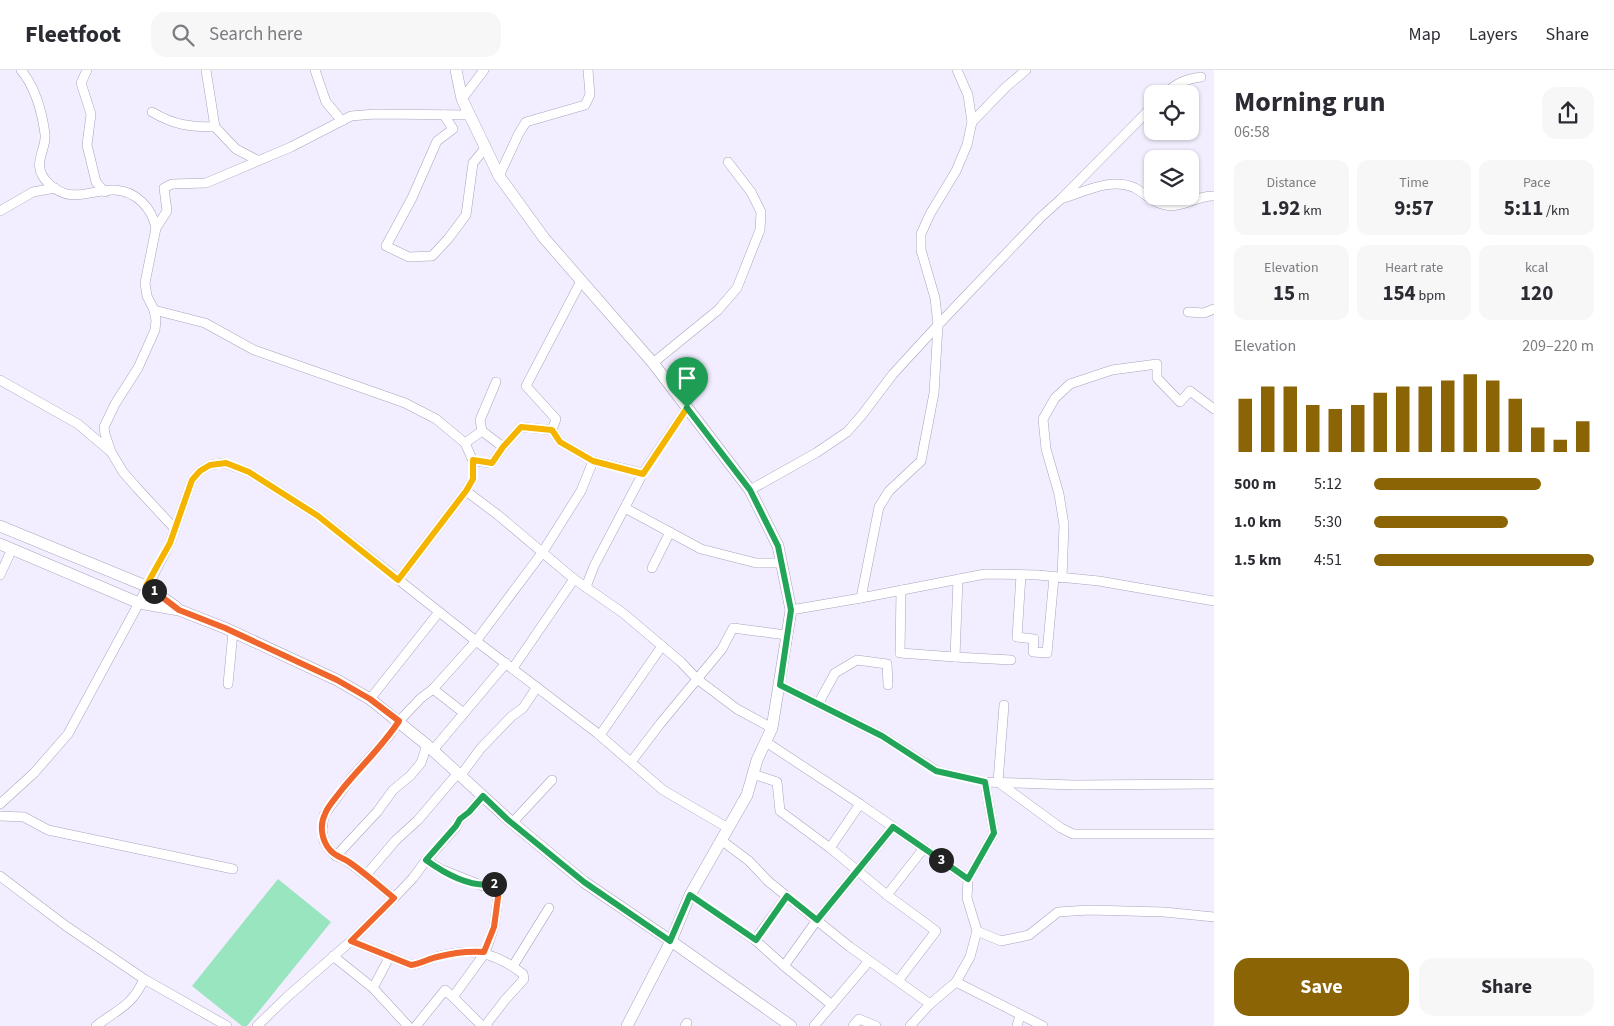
<!DOCTYPE html>
<html lang="en">
<head>
<meta charset="utf-8">
<style>
  :root { --surface:#fff; --page:#f7f7f7; --text:#2b2b33; --muted:#7c7c81; --line:#e1e1e2; --accent:#8b6405 }
  body { margin:0; font-family:"Source Sans 3",sans-serif; background:var(--page); color:var(--text); height:100vh; display:flex; flex-direction:column; font-size:19px; white-space:nowrap }
  * { box-sizing:border-box; margin:0 }
  p { font-size:16px; color:var(--muted) }
  .icon { flex:none; width:28px; height:28px; fill:none; stroke:currentColor; stroke-width:2; stroke-linecap:round; stroke-linejoin:round }
  .map { position:relative; flex:1; overflow:hidden }
  .panel { display:flex; flex-direction:column; background:var(--surface); width:400px }
  .panel>* { flex:none }
  .tools { position:absolute; left:1144px; top:15px; display:grid; gap:10px }
  .tools a { display:grid; place-items:center; width:55px; height:55px; border-radius:10px; background:var(--surface); box-shadow:0 1px 4px #0004; font-size:25px }
  .pin { position:absolute; display:grid; place-items:center; width:42px; height:42px; color:#fff; margin:-51px -21px; border-radius:50% 50% 50% 0; rotate:-45deg; box-shadow:0 0 5px #0007 }
  .pin .icon { rotate:45deg }
  .km { position:absolute; width:25px; height:25px; margin:-12px; border-radius:50%; background:#222; color:#fff; font-size:14px; line-height:25px; text-align:center }
  .round { display:grid; place-items:center; flex:none; width:52px; height:52px; border-radius:15px; background:var(--page) }
  .summary { display:flex; align-items:center; justify-content:space-between; height:85px; padding:0 20px }
  h1 { font-size:28px; font-weight:700; line-height:38px }
  .stats { display:grid; grid-template-columns:repeat(3,1fr); gap:8px; height:85px; padding:5px 20px }
  .stats div { display:grid; align-content:center; border-radius:12px; background:var(--page); text-align:center }
  .stats b { font-size:21px; font-weight:700 }
  .stats small { font-size:14px; font-weight:400 }
  .stats p { font-size:14px }
  .chart { height:140px; padding:10px 20px }
  .chart p { display:flex; justify-content:space-between }
  .chart svg { width:100%; height:90px; margin-top:5px; stroke:var(--accent); stroke-width:6 }
  .action { display:flex; gap:10px; margin-top:auto; padding:10px 20px }
  .action a { flex:1; height:58px; border-radius:15px; background:var(--accent); color:#fff; font-size:20px; font-weight:700; line-height:58px; text-align:center }
  .action a+a { background:var(--page); color:var(--text) }
  ul { padding:0 20px; list-style:none; font-size:16px }
  li { display:grid; grid-template-columns:80px 60px 1fr; align-items:center; height:38px }
  li i { height:12px; border-radius:6px; background:var(--accent) }
  header { display:flex; align-items:center; gap:30px; box-sizing:border-box; height:70px; padding:0 25px; background:var(--surface); border-bottom:1px solid var(--line) }
  header strong { font-size:24px }
  nav { display:flex; gap:28px; margin-inline-start:auto; font-size:18px }
  .search { width:350px; height:45px; background:var(--page); display:flex; align-items:center; gap:12px; box-sizing:border-box; padding:0 18px; border-radius:15px; color:var(--muted); font-size:19px }
  main { display:flex; flex:1; min-height:0 }
  .map>svg:first-child { display:block }
  .green { fill:#99e5c0 }
  .lines { fill:none; stroke-linecap:round; stroke-linejoin:round }
  .minor-casing { stroke:#aaa3bd; stroke-width:10 }
  .tertiary-casing { stroke:#aaa3bd; stroke-width:12 }
  .minor { stroke:#fff; stroke-width:9 }
  .tertiary { stroke:#fff; stroke-width:11 }
  .split-1-casing { stroke:#fff; stroke-width:10 }
  .split-2-casing { stroke:#fff; stroke-width:10 }
  .split-3-casing { stroke:#fff; stroke-width:10 }
  .split-4-casing { stroke:#fff; stroke-width:10 }
  .split-1 { stroke:#f5b400; stroke-width:6 }
  .split-2 { stroke:#f0652b; stroke-width:6 }
  .split-3 { stroke:#22a559; stroke-width:6 }
  .split-4 { stroke:#22a559; stroke-width:6 }
</style>
</head>
<body>
<header>
<strong>Fleetfoot</strong>
<div class="search"><svg class="icon" aria-label="search" viewBox="0 0 24 24"><circle cx="10" cy="10" r="6"/><path d="M15 15l6 6"/></svg>Search here</div>
<nav><a>Map</a><a>Layers</a><a>Share</a></nav>
</header>
<main>
<div class="map">
<svg width="1214" height="956" viewBox="0 0 1214 956">
  <rect width="100%" height="100%" fill="#f2eeff"/>
  <!-- green -->
  <path class="green" d="M278,809L331,852L247,956H242L192,916Z"/>
  <g class="lines">
    <!-- minor casing -->
    <g class="minor-casing">
      <g id="minor">
        <path d="M21,0C35,17 42,42 45,64C47,81 29,95 49,114C72,135 90,119 115,120C136,121 152,138 156,158"/>
        <path d="M87,0L81,13L91,44L87,75L96,112L105,122"/>
        <path d="M206,0L215,57"/>
        <path d="M315,0L326,32L342,51"/>
        <path d="M1165,24C1176,13 1186,9 1201,7"/>
        <path d="M462,29L484,0"/>
        <path d="M152,42C174,55 190,57 215,57L236,79L257,90"/>
        <path d="M444,45L453,59L437,71L412,128L386,176L409,187L432,186L448,169L466,145L473,93L486,77"/>
        <path d="M972,52L1006,17L1026,0"/>
        <path d="M499,106L519,63L526,52L585,35L590,25L588,0"/>
        <path d="M1064,128C1086,121 1112,107 1135,118C1144,123 1155,134 1165,135C1181,139 1197,125 1214,126"/>
        <path d="M0,141L33,122L55,118"/>
        <path d="M154,240L205,253L254,280L405,333L436,349L465,373L473,391V409L466,421L398,510"/>
        <path d="M1188,242L1204,243L1214,239"/>
        <path d="M653,293L718,240L737,218L760,160L761,142L751,122L728,92"/>
        <path d="M0,310L78,354L111,382L123,402L137,418L175,459"/>
        <path d="M552,360L560,372L593,391L643,403L687,338"/>
        <path d="M465,373L482,361L480,350L496,312"/>
        <path d="M503,377L521,357L552,360L556,349L526,316L581,211"/>
        <path d="M111,382L105,364L104,357L115,334L138,298L155,260L156,250L154,240L147,226L145,213L156,158L167,141L164,118L172,114L206,113L291,77L351,46L375,44L470,45"/>
        <path d="M473,391L492,393L503,377L482,361"/>
        <path d="M750,420L816,383L847,362L862,345L893,304L938,255L1041,147L1061,129L1152,37"/>
        <path d="M466,421L498,445L574,509L623,543L681,592L697,609L737,639L772,658"/>
        <path d="M625,438L701,479L756,493H781"/>
        <path d="M652,498L670,462"/>
        <path d="M0,505L12,479"/>
        <path d="M1021,505L1017,567L1034,569L1033,582L1047,583L1054,507"/>
        <path d="M1062,508L1064,455L1059,424L1046,379L1043,349L1055,328L1070,314L1112,300L1157,294V308L1180,332L1190,321L1214,339"/>
        <path d="M586,517L594,496L643,403"/>
        <path d="M901,520L900,583L955,587L958,509"/>
        <path d="M861,528L879,437L889,421L921,391L934,323L938,255L935,228L921,180V164L930,144L956,101L967,75L972,52L968,25L957,0"/>
        <path d="M791,540L861,528L985,504L1038,505L1099,511L1214,531"/>
        <path d="M955,587L1011,590"/>
        <path d="M513,598L574,509"/>
        <path d="M228,614L233,562"/>
        <path d="M780,615L882,666L937,701L985,712L1073,715L1214,714"/>
        <path d="M433,619L464,643"/>
        <path d="M370,629L439,542"/>
        <path d="M818,634L835,603L857,590L887,594L888,615"/>
        <path d="M1004,635L998,712L1061,758L1073,764H1214"/>
        <path d="M600,665L662,576"/>
        <path d="M766,672L860,734L968,809"/>
        <path d="M433,680L506,593"/>
        <path d="M631,692L660,654L722,579L733,558L786,565"/>
        <path d="M458,703L418,750L396,770L366,805L344,789L336,786L329,779L324,771L322,760L324,745L352,707L389,666L399,651L421,628L433,619L476,571L542,483L581,421L593,391"/>
        <path d="M753,704L777,712L780,741L830,778L887,825"/>
        <path d="M461,705L481,678L512,646L523,638L537,617"/>
        <path d="M985,712L994,763L968,809L967,828L977,861L970,887L956,912L1043,956"/>
        <path d="M0,734L34,703L68,664L139,533L170,473L192,410L200,401L210,395L225,393L249,402L318,446L476,571L597,663L663,720L728,758"/>
        <path d="M0,746L24,747L48,760L233,799"/>
        <path d="M512,753L552,710"/>
        <path d="M721,770L749,791L769,812L850,877L930,934L956,912"/>
        <path d="M830,778L860,734"/>
        <path d="M336,786L377,742L393,720L410,706L421,693L427,675"/>
        <path d="M426,790L440,799L483,816L500,813L494,857L485,883L453,927L482,956"/>
        <path d="M366,805L394,828"/>
        <path d="M0,806L66,856L144,909L227,956"/>
        <path d="M690,825L755,870"/>
        <path d="M977,861L1001,871L1029,865L1058,842L1089,840L1164,842L1214,847"/>
        <path d="M351,871L411,895C420,894 427,890 436,887C471,877 495,882 523,904L524,909L505,930L488,952L487,956"/>
        <path d="M333,886L373,918L390,886"/>
        <path d="M513,896L549,838"/>
        <path d="M784,896L755,870L787,826"/>
        <path d="M898,911L936,861L887,825L924,778"/>
        <path d="M373,918L408,956"/>
        <path d="M832,935L784,896L817,850L893,757"/>
        <path d="M96,956C118,939 132,936 144,909"/>
        <path d="M257,956L287,927L351,871L394,828L413,808L424,793L456,757L460,749L469,742L483,726"/>
        <path d="M416,956L445,920L453,927"/>
        <path d="M685,956L687,953"/>
        <path d="M814,956L869,891"/>
        <path d="M853,956L859,949L876,956"/>
        <path d="M910,956L930,934"/>
        <path d="M1017,956L1020,945"/>
      </g>
    </g>
    <!-- tertiary casing -->
    <g class="tertiary-casing">
      <g id="tertiary">
        <path d="M456,0L462,29L499,106L544,168L653,293L750,420L778,476L791,540L772,658L757,690L747,725L690,825L671,871L627,956"/>
        <path d="M0,456L146,516L176,537"/>
        <path d="M0,474L139,533L179,540L225,558L337,610L370,629L427,675L509,750L584,812L671,871L791,956"/>
      </g>
    </g>
    <!-- minor -->
    <use href="#minor" class="minor"/>
    <!-- tertiary -->
    <use href="#tertiary" class="tertiary"/>
  </g>
  <g class="lines">
    <!-- split-1 casing -->
    <g class="split-1-casing">
      <path id="split-1" d="M154,521L146,516L170,473L192,410L200,401L210,395L226,393L249,402L318,446L398,510L466,421L473,409V390L492,393L503,377L521,357L552,360L560,372L593,391L643,404L687,338"/>
    </g>
    <!-- split-2 casing -->
    <g class="split-2-casing">
      <path id="split-2" d="M154,521L179,540L225,558L337,610L370,629L399,651C382,677 359,698 340,722C335,729 328,736 325,744C319,756 322,771 330,780C336,787 342,787 349,792C365,803 379,816 394,828L351,871L411,895C420,894 428,889 437,887C452,883 469,881 484,882L494,857L500,813L494,814"/>
    </g>
    <!-- split-3 casing -->
    <g class="split-3-casing">
      <path id="split-3" d="M494,814C471,818 444,803 426,790L456,756L460,749L469,742L483,726L508,750L584,812L670,871L690,825L756,870L787,826L817,850L893,757L941,790"/>
    </g>
    <!-- split-4 casing -->
    <g class="split-4-casing">
      <path id="split-4" d="M687,338L750,420L778,476L791,540L780,615L882,666L936,701L985,712L994,763L968,809L941,790"/>
    </g>
    <!-- split-1 -->
    <use href="#split-1" class="split-1"/>
    <!-- split-2 -->
    <use href="#split-2" class="split-2"/>
    <!-- split-3 -->
    <use href="#split-3" class="split-3"/>
    <!-- split-4 -->
    <use href="#split-4" class="split-4"/>
  </g>
</svg>
<div class="tools">
<a><svg class="icon" aria-label="locate" viewBox="0 0 24 24"><circle cx="12" cy="12" r="6"/><path d="M12 2v4M12 18v4M2 12h4M18 12h4"/></svg></a>
<a><svg class="icon" aria-label="layers" viewBox="0 0 24 24"><path d="M12 4l9 5-9 5-9-5zM3 14l9 5 9-5"/></svg></a>
</div>
<div class="pin" style="left:687px;top:338px;background:#1e9e55"><svg class="icon" aria-label="arrive" viewBox="0 0 24 24"><path d="M6 21V4h12l-3 4 3 4H6"/></svg></div>
<b class="km" style="left:154px;top:521px">1</b>
<b class="km" style="left:494px;top:814px">2</b>
<b class="km" style="left:941px;top:790px">3</b>
</div>
<section class="panel">
<div class="summary"><div><h1>Morning run</h1><p>06:58</p></div><a class="round"><svg class="icon" aria-label="share" viewBox="0 0 24 24"><path d="M12 15V3M7 8l5-5 5 5M5 13v7h14v-7"/></svg></a></div>
<div class="stats">
<div><p>Distance</p><b>1.92<small> km</small></b></div>
<div><p>Time</p><b>9:57</b></div>
<div><p>Pace</p><b>5:11<small> /km</small></b></div>
</div>
<div class="stats">
<div><p>Elevation</p><b>15<small> m</small></b></div>
<div><p>Heart rate</p><b>154<small> bpm</small></b></div>
<div><p>kcal</p><b>120</b></div>
</div>
<div class="chart"><p><span>Elevation</span>209–220 m</p>
<svg viewBox="0 0 160 44" preserveAspectRatio="none"><path d="M5 44V18M15 44V12M25 44V12M35 44V21M45 44V23M55 44V21M65 44V15M75 44V12M85 44V12M95 44V9M105 44V6M115 44V9M125 44V18M135 44V32M145 44V38M155 44V29"/></svg>
</div>
<ul>
<li><b>500 m</b>5:12<i style="width:76%"></i></li>
<li><b>1.0 km</b>5:30<i style="width:61%"></i></li>
<li><b>1.5 km</b>4:51<i style="width:100%"></i></li>
</ul>
<div class="action"><a>Save</a><a>Share</a></div>
</section>
</main>
</body>
</html>
